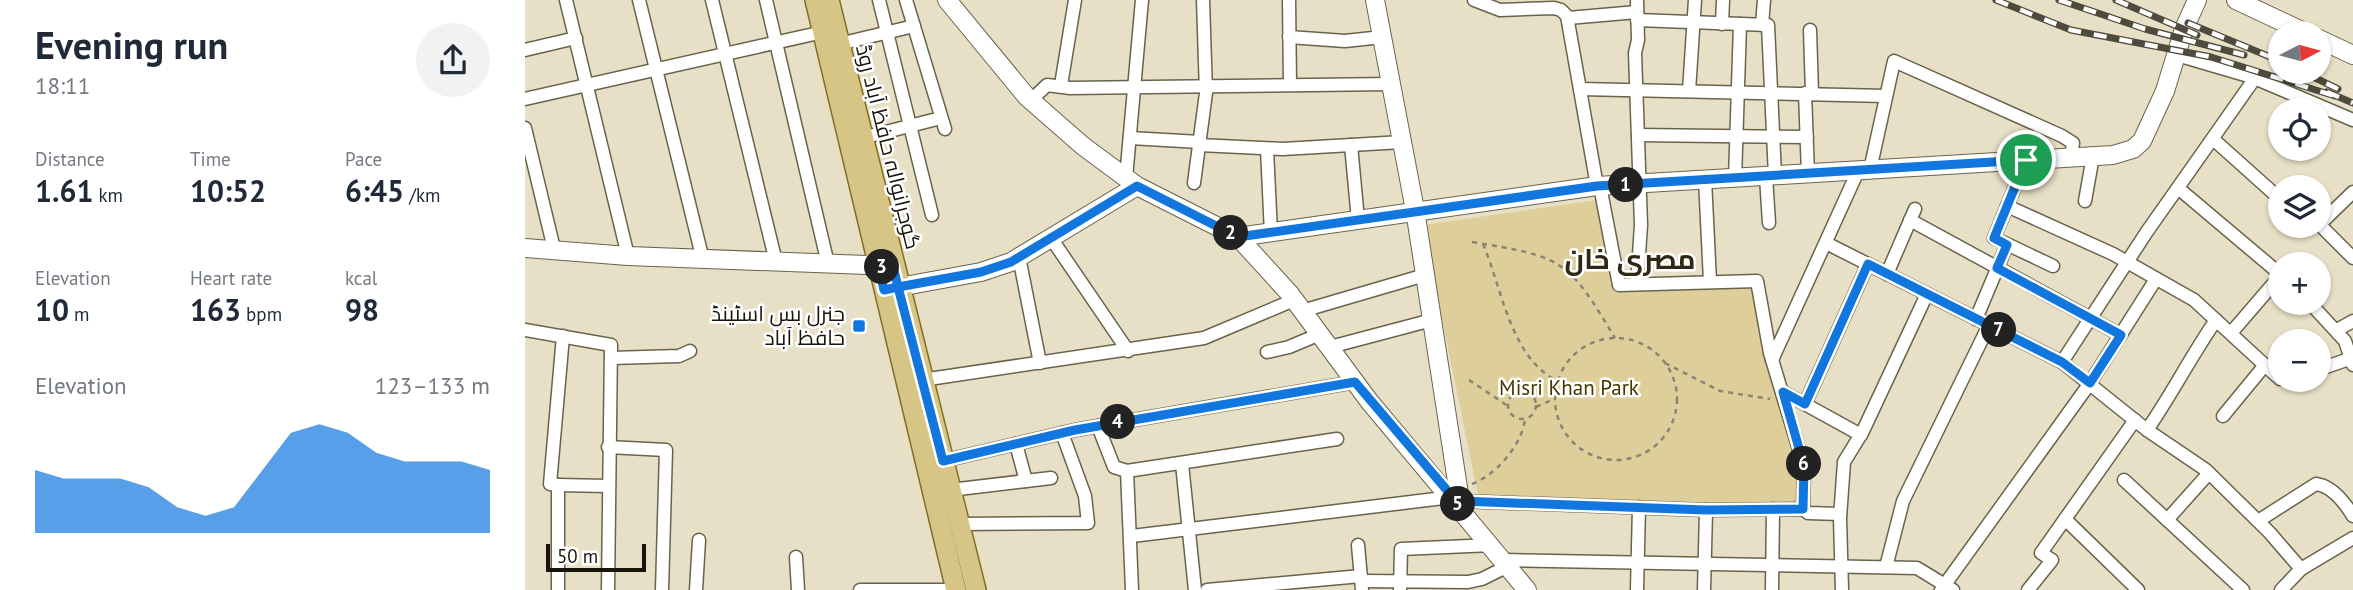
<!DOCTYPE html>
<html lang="en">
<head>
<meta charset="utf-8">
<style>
  :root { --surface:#fff; --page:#f2f2f3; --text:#1f2937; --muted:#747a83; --accent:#1177df }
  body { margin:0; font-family:"PT Sans",Cairo,sans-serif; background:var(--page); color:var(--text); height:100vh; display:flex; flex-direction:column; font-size:26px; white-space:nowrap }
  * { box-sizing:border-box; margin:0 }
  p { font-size:23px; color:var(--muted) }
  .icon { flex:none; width:38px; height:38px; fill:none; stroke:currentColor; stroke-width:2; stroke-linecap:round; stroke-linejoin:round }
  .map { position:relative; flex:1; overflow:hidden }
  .side { display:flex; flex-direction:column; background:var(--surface); width:525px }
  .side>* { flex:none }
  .needle { width:46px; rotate:84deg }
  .controls { position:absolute; left:1743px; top:21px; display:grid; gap:14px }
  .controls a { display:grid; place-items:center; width:63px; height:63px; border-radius:50%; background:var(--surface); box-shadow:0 2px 5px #0004; font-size:35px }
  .scale { position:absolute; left:21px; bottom:18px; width:100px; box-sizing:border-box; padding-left:7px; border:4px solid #17140b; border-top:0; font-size:19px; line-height:24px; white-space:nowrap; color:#17140b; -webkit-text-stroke:5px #fff; paint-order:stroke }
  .pin { position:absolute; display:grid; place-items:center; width:60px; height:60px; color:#fff; margin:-30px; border:4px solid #fff; border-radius:50%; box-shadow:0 2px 7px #0007 }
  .km { position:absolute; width:35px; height:35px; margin:-18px; border-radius:50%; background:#222; color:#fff; font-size:19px; line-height:35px; text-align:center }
  .round { display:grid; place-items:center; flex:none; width:74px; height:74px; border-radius:37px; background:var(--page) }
  .overview { display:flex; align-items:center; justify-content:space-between; height:119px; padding:0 35px }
  h1 { font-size:38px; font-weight:600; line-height:52px }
  .metrics { display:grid; grid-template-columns:repeat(3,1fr); gap:10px; height:119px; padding:7px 35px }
  .metrics div { display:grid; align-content:center }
  .metrics b { font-size:30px; font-weight:600 }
  .metrics small { font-size:19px; font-weight:400 }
  .metrics p { font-size:19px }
  .chart { height:196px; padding:14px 35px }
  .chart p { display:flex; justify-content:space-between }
  .chart svg { width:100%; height:126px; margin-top:7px; fill:var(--accent); opacity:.7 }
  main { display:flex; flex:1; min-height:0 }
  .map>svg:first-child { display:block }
  .green { fill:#dece9a }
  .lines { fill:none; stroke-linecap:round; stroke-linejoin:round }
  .street-casing { stroke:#69634c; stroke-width:15 }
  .secondary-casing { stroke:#69634c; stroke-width:20 }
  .primary-casing { stroke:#816e25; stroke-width:22 }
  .path { stroke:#8a8472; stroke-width:2.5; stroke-dasharray:5 5; stroke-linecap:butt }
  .street { stroke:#fff; stroke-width:12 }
  .secondary { stroke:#fff; stroke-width:18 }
  .primary { stroke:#d6c585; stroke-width:19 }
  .rail-casing { stroke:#4e4a3c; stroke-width:7 }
  .rail { stroke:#fff; stroke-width:4.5; stroke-dasharray:13; stroke-linecap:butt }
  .route-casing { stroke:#fff; stroke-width:14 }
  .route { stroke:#1177df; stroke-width:9 }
  .poi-dot { fill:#1177df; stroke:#fff; stroke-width:2.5 }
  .labels { text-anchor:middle; stroke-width:5; stroke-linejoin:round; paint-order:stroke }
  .street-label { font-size:21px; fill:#17140b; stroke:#fff }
  .poi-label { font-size:21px; fill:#17140b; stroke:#fff; text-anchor:end }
  .park-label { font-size:21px; fill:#443701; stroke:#fff }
  .district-label { font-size:28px; font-weight:bold; fill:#2f2914; stroke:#fff }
</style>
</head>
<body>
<main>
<section class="side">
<div class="overview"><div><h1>Evening run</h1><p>18:11</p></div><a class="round"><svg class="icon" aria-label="share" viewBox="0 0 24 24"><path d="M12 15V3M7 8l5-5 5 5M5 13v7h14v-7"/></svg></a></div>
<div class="metrics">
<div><p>Distance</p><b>1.61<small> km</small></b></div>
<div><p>Time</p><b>10:52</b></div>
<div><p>Pace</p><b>6:45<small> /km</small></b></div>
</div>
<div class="metrics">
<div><p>Elevation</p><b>10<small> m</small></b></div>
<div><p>Heart rate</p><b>163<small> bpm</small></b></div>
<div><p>kcal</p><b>98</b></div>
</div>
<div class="chart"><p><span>Elevation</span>123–133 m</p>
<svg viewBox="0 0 160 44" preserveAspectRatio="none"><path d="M0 44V22L10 25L20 25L30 25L40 28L50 35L60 38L70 35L80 22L90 9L100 6L110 9L120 16L130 19L140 19L150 19L160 22V44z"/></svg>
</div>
</section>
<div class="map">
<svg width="1828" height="590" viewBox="0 0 1828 590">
  <rect width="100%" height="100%" fill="#e8e0c6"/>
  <!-- green -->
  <path class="green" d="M1072,200L1091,288L1229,286L1272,458L1274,505L953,495L898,225Z"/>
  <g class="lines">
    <!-- street casing -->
    <g class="street-casing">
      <g id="street">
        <path d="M41,0L103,256"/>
        <path d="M114,0L178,260"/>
        <path d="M187,0L251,262"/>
        <path d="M241,0L303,264"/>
        <path d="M354,0L407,215"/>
        <path d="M381,0L420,129"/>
        <path d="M764,0L765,84"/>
        <path d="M949,0L975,10L1029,8L1036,10L1042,16L1072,186"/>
        <path d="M1043,18L1112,12"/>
        <path d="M1112,20L1243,25L1250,176"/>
        <path d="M1197,24L1198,0"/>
        <path d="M1237,25L1239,0"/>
        <path d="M1285,30L1287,93"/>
        <path d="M764,37L820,41L857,37"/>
        <path d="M314,44L389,26"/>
        <path d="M0,50L51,38"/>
        <path d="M1652,55L1727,77L1828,120"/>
        <path d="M536,85L550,0"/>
        <path d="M1055,89L1361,96"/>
        <path d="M1164,91L1170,0"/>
        <path d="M1280,93L1283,174"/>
        <path d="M0,99L298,32"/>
        <path d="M505,101L522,85L545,88L866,84"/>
        <path d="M0,128L29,249"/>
        <path d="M1113,135L1282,137"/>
        <path d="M337,138L416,118"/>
        <path d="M605,138L675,142"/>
        <path d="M1688,139L1755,199"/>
        <path d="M674,145L758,149L877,142"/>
        <path d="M826,145L833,220"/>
        <path d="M742,149L746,234"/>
        <path d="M1501,160L1469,238L1528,266"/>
        <path d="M1345,170L1369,61L1537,136L1548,143L1546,157"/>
        <path d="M1241,177L1244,223"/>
        <path d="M601,178L617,0"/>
        <path d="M1210,179L1215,24"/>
        <path d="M1180,180L1185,281"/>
        <path d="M669,183L681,93L678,0"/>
        <path d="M1075,186L1094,285L1232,281L1245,353L1279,466L1278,509"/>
        <path d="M1653,188L1755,274"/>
        <path d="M1560,201L1568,156"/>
        <path d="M1482,206L1588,254L1669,300L1755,379"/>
        <path d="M1385,220L1596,335"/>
        <path d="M1794,224L1828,258"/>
        <path d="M1794,225L1828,192"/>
        <path d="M526,238L603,351"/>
        <path d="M1301,243L1537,362L1622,430L1681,470L1745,533L1776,569"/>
        <path d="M494,257L515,363"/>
        <path d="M1362,274L1390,209"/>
        <path d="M1112,284L1116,225L1110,53L1113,40L1112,0"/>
        <path d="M1785,303L1820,341L1828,365"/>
        <path d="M777,311L900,275"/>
        <path d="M1451,319L1482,245"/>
        <path d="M0,330L86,345L83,590"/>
        <path d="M1812,330L1828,321"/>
        <path d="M1706,333L1755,276"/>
        <path d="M805,347L907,320"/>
        <path d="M742,352L764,347L795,334"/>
        <path d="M86,358L154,356L165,351"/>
        <path d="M1247,360L1333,171"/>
        <path d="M1537,362L1621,233L1730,78"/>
        <path d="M1794,366L1801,367L1824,359"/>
        <path d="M397,380L679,338L769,300"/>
        <path d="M1258,392L1336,435"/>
        <path d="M1280,404L1343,264"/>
        <path d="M1698,416L1740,365"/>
        <path d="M573,426L589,467L602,471L812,439"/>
        <path d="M1622,430C1647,394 1666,356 1691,320"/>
        <path d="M491,444L501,481"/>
        <path d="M83,447L141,450L137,590"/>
        <path d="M418,461L550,430L830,382"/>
        <path d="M657,464L670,590"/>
        <path d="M602,471L607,590"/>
        <path d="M1599,480L1718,590"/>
        <path d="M33,485L83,486"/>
        <path d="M425,490L526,478"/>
        <path d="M935,501L1181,510L1278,509L1283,513L1315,514"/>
        <path d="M1540,519L1613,590"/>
        <path d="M1642,520L1684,473"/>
        <path d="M1733,521L1791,484C1807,486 1820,503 1828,516"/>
        <path d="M434,524L563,523L560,496L537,433"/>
        <path d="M607,536L927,497"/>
        <path d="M833,545L837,590"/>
        <path d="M271,557L273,590"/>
        <path d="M978,560L1392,568L1428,590"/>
        <path d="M1361,567L1378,501L1464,325"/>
        <path d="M837,581L943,582L957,579L983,566"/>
        <path d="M33,590V485L25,484L38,336"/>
        <path d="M171,590L174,540"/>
        <path d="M335,590H431"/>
        <path d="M682,590L836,576"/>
        <path d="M875,590L876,549L967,545"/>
        <path d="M1112,590L1114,507"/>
        <path d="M1179,590L1181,510"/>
        <path d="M1247,590L1248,509"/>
        <path d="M1317,590L1315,518L1319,462L1338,431L1402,294"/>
        <path d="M1416,590L1565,383L1631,279"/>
        <path d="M1503,590L1527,560L1516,553L1610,420"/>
        <path d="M1756,590L1776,569L1828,538"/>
      </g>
    </g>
    <!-- secondary casing -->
    <g class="secondary-casing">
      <g id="secondary">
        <path d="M422,0L502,97L558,146L612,186L713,237L765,294L844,401L1002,590"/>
        <path d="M850,0L890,210L936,507"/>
        <path d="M1711,0L1781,33"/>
        <path d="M1794,39L1828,55"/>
        <path d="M713,237L1072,186L1588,155L1608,149L1617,141L1640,91L1659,29L1672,0"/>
        <path d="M0,248L103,256L368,266"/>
        <path d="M363,289L456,272L486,262L612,186"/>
      </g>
    </g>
    <!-- primary casing -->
    <g class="primary-casing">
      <g id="primary">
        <path d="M290,0L431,590"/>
        <path d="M304,0L451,590"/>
      </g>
    </g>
    <!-- path -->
    <g class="path">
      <path d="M947,242C1038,257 1042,258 1090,338"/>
      <path d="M958,244C977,288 985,357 1032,381"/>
      <circle cx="1091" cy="399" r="61"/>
      <path d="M1140,363L1195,391L1245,399"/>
      <path d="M944,380L983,406"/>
      <circle cx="997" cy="405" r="14"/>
      <path d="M1011,407L1029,399"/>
      <path d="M947,484C971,475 997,445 1000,419"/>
    </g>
    <!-- street -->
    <use href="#street" class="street"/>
    <!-- secondary -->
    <use href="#secondary" class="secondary"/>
    <!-- primary -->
    <use href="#primary" class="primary"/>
    <!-- rail casing -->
    <g class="rail-casing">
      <g id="rail">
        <path d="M1471,0L1546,30L1686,57L1810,96"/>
        <path d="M1534,0L1620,29L1719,55"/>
        <path d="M1591,0L1672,35"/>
        <path d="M1663,23L1755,61"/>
        <path d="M1778,72L1813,89"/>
        <path d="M1802,92L1828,103"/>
      </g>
    </g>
    <!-- rail -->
    <use href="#rail" class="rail"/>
  </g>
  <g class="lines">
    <!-- route casing -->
    <g class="route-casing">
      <path id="route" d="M1501,160L1072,186L713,237L612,186L486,262L456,272L373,287L368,266L354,267L359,290L373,287L418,461L550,430L830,382L937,508L935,501L1181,510L1278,509L1279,466L1258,392L1280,404L1343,264L1537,362L1565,383L1596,335L1472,268L1482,245L1469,238L1501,160"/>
    </g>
    <!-- route -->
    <use href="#route" class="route"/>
  </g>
  <!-- markers -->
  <rect class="poi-dot" x="327" y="319" width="14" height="14" rx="3.5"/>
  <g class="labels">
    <!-- street labels -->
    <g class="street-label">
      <text transform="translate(363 147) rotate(76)" y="7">گوجرانوالہ حافظ آباد روڈ</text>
    </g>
    <!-- poi labels -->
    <g class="poi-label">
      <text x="320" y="321">جنرل بس اسٹینڈ<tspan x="320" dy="24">حافظ آباد</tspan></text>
    </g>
    <!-- park labels -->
    <g class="park-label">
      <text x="1044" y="395">Misri Khan Park</text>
    </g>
    <!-- district labels -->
    <g class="district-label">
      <text x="1105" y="269">مصری خان</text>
    </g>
  </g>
</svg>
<div class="controls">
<a><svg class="needle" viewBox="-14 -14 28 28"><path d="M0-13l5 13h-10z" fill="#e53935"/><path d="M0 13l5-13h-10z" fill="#747a83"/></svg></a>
<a><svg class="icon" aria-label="locate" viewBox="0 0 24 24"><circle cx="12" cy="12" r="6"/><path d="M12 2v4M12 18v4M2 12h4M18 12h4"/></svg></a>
<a><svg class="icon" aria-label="layers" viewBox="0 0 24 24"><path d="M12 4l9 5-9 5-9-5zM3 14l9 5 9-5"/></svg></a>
<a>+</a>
<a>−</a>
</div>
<div class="scale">50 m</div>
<div class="pin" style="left:1501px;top:160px;background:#1e9e55"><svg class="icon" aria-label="arrive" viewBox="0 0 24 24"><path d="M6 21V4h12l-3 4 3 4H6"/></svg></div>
<b class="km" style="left:1101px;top:185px">1</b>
<b class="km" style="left:706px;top:233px">2</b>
<b class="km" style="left:357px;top:267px">3</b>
<b class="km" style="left:593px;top:422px">4</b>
<b class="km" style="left:933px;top:504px">5</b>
<b class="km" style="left:1279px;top:464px">6</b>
<b class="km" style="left:1474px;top:330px">7</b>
</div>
</main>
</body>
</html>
